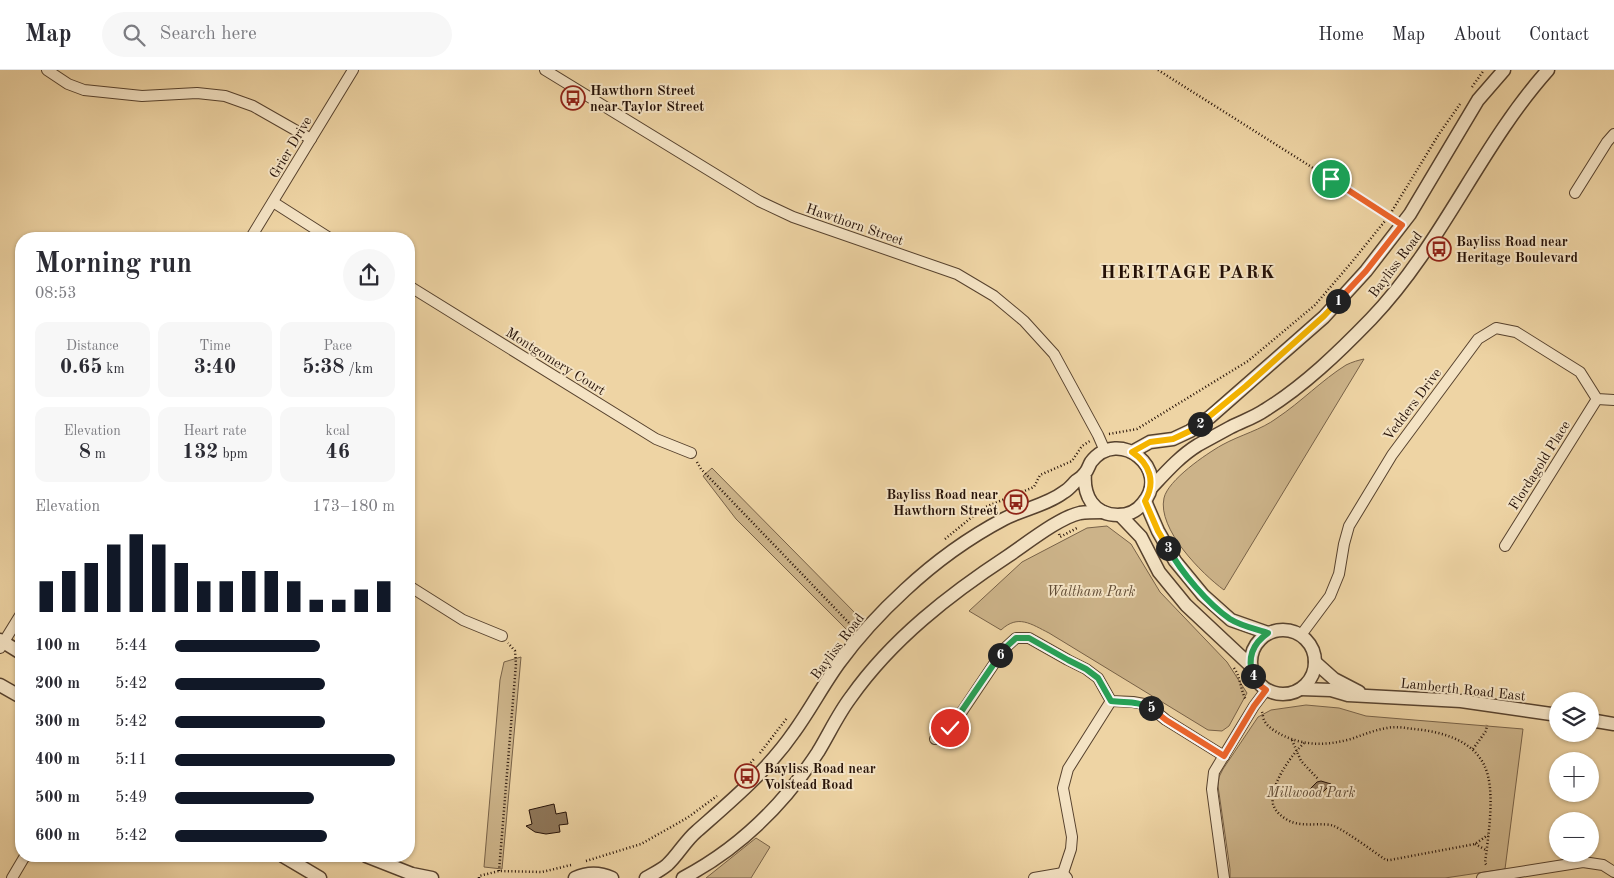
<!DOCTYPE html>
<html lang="en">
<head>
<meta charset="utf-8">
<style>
  :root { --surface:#fff; --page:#f7f7f7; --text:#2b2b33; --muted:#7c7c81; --line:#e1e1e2; --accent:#111827 }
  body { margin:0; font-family:"Old Standard TT",serif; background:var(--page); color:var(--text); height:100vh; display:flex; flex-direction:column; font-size:19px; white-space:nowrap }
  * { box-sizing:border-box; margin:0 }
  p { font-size:16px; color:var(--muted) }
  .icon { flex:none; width:28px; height:28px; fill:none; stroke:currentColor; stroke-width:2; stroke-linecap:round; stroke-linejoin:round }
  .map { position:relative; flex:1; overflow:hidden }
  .details { position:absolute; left:15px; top:162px; width:400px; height:630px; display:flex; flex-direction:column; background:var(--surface); border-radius:20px; box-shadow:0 1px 4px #0004 }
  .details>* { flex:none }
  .controls { position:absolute; left:1549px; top:622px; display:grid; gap:10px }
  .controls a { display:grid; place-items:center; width:50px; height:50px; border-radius:50%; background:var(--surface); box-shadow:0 1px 4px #0004; font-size:25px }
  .pin { position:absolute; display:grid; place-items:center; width:42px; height:42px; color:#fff; margin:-21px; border:2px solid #fff; border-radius:50%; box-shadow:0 1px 5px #0007 }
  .km { position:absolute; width:25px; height:25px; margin:-12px; border-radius:50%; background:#222; color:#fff; font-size:14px; line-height:25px; text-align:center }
  .round { display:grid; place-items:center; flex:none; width:52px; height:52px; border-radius:26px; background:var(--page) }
  .summary { display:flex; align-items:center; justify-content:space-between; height:85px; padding:0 20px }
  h1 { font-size:28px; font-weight:700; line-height:38px }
  .figures { display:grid; grid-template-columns:repeat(3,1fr); gap:8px; height:85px; padding:5px 20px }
  .figures div { display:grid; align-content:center; border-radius:12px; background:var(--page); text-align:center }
  .figures b { font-size:21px; font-weight:700 }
  .figures small { font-size:14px; font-weight:400 }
  .figures p { font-size:14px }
  .chart { height:140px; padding:10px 20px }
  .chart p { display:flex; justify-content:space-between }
  .chart svg { width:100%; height:90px; margin-top:5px; stroke:var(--accent); stroke-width:6 }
  ul { padding:0 20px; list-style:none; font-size:16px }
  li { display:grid; grid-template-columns:80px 60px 1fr; align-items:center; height:38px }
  li i { height:12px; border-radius:6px; background:var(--accent) }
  header { display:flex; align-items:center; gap:30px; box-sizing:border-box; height:70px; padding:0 25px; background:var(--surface); border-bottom:1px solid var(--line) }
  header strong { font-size:24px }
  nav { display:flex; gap:28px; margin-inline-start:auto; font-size:18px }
  .search { width:350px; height:45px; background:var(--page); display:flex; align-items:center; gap:12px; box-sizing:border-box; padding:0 18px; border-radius:28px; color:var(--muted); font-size:19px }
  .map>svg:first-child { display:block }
  .green { fill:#ccb389; stroke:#786248 }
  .building { fill:#8e7659; stroke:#251107 }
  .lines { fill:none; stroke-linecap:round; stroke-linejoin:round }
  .minor-casing { stroke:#57422e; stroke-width:12 }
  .tertiary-casing { stroke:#57422e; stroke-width:15 }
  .path { stroke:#251107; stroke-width:2.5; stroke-dasharray:1 2.5; stroke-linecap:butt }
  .minor { stroke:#f4e3c4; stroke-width:10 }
  .tertiary { stroke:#f4e3c4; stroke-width:12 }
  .split-1-casing { stroke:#fff; stroke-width:10 }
  .split-2-casing { stroke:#fff; stroke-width:10 }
  .split-3-casing { stroke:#fff; stroke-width:10 }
  .split-4-casing { stroke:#fff; stroke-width:10 }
  .split-5-casing { stroke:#fff; stroke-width:10 }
  .split-6-casing { stroke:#fff; stroke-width:10 }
  .split-7-casing { stroke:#fff; stroke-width:10 }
  .split-1 { stroke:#f0652b; stroke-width:6 }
  .split-2 { stroke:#f5b400; stroke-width:6 }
  .split-3 { stroke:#f5b400; stroke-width:6 }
  .split-4 { stroke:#22a559; stroke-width:6 }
  .split-5 { stroke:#f0652b; stroke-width:6 }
  .split-6 { stroke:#22a559; stroke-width:6 }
  .split-7 { stroke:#22a559; stroke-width:6 }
  .labels { text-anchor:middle; stroke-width:4; stroke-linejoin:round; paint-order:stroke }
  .poi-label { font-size:14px; font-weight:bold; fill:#251107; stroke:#f4e3c4; text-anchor:start }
  .street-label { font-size:14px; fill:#251107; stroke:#f4e3c4 }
  .park-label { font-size:14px; font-style:italic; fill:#5f4a34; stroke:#f4e3c4 }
  .district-label { font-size:19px; font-weight:bold; letter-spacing:1px; fill:#251107; stroke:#f4e3c4 }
</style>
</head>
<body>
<header>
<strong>Map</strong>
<div class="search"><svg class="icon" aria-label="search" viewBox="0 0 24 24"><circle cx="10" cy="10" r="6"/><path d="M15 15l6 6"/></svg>Search here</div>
<nav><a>Home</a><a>Map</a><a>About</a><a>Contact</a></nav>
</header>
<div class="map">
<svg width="1614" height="808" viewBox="0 0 1614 808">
  <rect width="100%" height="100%" fill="#eed4a4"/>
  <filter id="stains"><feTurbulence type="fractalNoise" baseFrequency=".004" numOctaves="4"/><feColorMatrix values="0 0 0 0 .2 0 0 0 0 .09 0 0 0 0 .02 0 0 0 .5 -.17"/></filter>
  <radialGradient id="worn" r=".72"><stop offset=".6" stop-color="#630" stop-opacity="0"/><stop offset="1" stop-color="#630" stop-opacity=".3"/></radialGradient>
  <!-- green -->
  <g class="green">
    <path d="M1364,289L1224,520C1202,504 1157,459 1164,428C1168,410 1206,384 1222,375C1240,365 1261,360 1277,348C1301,332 1322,310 1346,295C1352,292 1359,290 1364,289Z"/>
    <path d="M712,398L858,546L847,560L736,449L703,406Z"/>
    <path d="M1107,456L1131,474L1160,522L1227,592L1247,623L1229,656L1222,661L1208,660L1049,563C1031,554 1018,544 1001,560L969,541L1022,492L1087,458Z"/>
    <path d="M521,587L502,799L484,797L500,610L504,592Z"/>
    <path d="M1306,635L1339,638L1366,646L1523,659L1505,799L1445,808H1230V799L1218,716L1219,707L1223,699L1258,647L1271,640Z"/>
    <path d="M756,768L770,777L751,808H706Z"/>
  </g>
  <!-- building -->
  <g class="building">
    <path d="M1321,711L1331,714L1324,721L1319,723L1310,719L1317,712Z"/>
    <path d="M554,734L556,744L566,742L568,754L559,755L560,762L546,764L535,762L526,756L532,754L529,740Z"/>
  </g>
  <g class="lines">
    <!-- minor casing -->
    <g class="minor-casing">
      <g id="minor">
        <path d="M47,0L68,14L84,20L142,26L197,23L225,26L253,36L311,69"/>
        <path d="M545,0L759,131L793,147L957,204L994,226L1024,251L1054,284L1098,365L1105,381"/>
        <path d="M1575,123L1607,72L1614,64"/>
        <path d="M273,132L331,169"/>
        <path d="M250,169L353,0"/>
        <path d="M409,216L656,369L691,383"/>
        <path d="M1505,476L1597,329"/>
        <path d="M409,516L463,550L502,566"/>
        <path d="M1301,565L1330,526L1339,504L1344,474L1349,456L1392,385L1478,269L1496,258L1516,262L1580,302L1597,329L1614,330"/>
        <path d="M0,578L21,544"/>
        <path d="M935,669L951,658L1004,579L1016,568H1029L1068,590L1086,599L1098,608L1111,631L1133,632L1144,634L1155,641L1166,650L1224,686"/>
        <path d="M12,808L25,786"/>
        <path d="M1034,808L1063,803"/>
        <path d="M1067,808L1063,803L1071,779L1072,767L1063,718L1068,699L1111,631"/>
        <path d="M1224,808L1212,719L1214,702L1254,636L1266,620"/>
        <path d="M1482,808L1583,792L1603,795L1614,802"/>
      </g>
    </g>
    <!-- tertiary casing -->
    <g class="tertiary-casing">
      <g id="tertiary">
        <path d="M1132,382L1150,372L1173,369L1190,361L1210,347L1324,247L1366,201L1410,144L1478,30L1504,0"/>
        <path d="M1151,418C1166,402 1180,386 1198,375C1209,369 1220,363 1231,357C1243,351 1255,347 1265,340C1304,316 1339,282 1371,249C1442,175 1480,76 1548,0"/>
        <path d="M1145,431L1158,461L1175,491L1203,525L1231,550L1268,563"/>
        <path d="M1120,445L1141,467L1159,502L1186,535L1250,595"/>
        <circle cx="1283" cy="592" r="32"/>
        <path d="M0,570L21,583"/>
        <path d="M1315,592L1334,609L1359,622"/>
        <path d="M0,615L21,627"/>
        <path d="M1301,619L1331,620L1348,625L1461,631L1558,645"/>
        <path d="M1590,650L1614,654"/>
        <path d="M283,786L320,808"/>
        <path d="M366,786L412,804L432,808"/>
        <path d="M575,808C588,802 599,802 612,808"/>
        <path d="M646,808C653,804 661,800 667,795C678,785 685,771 697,761C732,730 767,701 794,662C810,640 823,615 839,593C858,567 881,542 905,520C935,492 968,468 1004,449C1023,439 1047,435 1064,422C1069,419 1072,415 1076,411C1079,409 1083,406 1085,403C1088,400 1089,395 1091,392C1119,356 1172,400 1143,433C1137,441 1128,445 1118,445C1093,445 1083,425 1085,403"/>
        <path d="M683,808C738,779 784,734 818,682C829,664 838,644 851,627C892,569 950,524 1008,486C1026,474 1060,447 1080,443C1087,442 1095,442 1103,442"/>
      </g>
    </g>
    <!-- path -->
    <g class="path">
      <path d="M1158,0L1389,146"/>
      <path d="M1472,17L1484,0"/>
      <path d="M1109,364L1137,359L1248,291L1315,235L1351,193L1389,146L1439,64L1460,34"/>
      <path d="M697,392L701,399L852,556"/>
      <path d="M1059,464L1060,467L1077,458"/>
      <path d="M945,469L983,438L1034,417L1040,405L1072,391L1082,376L1090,371"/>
      <path d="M1234,598C1241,608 1240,619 1246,630"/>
      <path d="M1262,642C1263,645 1263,649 1265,652C1269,658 1275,661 1280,664C1303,676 1326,676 1351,669C1363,665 1374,660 1387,658C1396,656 1405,658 1414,659C1445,662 1480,672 1488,706C1494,730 1488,769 1485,793L1487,796"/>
      <path d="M1292,670L1301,691L1319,710"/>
      <path d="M1304,673C1292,684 1269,716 1273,734C1275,742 1284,749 1292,752C1305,757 1324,752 1334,756C1349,763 1371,780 1386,790H1390L1475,774L1488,765"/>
      <path d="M1473,679L1486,661L1487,655"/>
      <path d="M760,683L787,648"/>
      <path d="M746,698L754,689"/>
      <path d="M1475,774L1486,780"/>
      <path d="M586,791L641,774L687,748L717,726"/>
      <path d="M499,801L516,594L515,581L508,573"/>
      <path d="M479,808V806L499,801L542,802L571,795"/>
    </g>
    <!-- minor -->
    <use href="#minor" class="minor"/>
    <!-- tertiary -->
    <use href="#tertiary" class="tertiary"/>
  </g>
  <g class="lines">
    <!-- split-1 casing -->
    <g class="split-1-casing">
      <path id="split-1" d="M1331,109L1402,155L1366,201L1338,231"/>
    </g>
    <!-- split-2 casing -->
    <g class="split-2-casing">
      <path id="split-2" d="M1200,354L1246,316L1324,246L1338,231"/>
    </g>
    <!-- split-3 casing -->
    <g class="split-3-casing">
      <path id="split-3" d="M1168,478L1158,461L1145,431C1156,412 1150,394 1132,382L1150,372L1173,369L1190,361L1200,354"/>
    </g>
    <!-- split-4 casing -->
    <g class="split-4-casing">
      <path id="split-4" d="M1168,478C1181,502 1208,534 1230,549C1241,556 1256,559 1268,563C1252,574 1247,588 1253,606"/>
    </g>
    <!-- split-5 casing -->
    <g class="split-5-casing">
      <path id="split-5" d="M1151,638L1166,650L1224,686L1254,636L1266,620L1258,614L1253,606"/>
    </g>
    <!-- split-6 casing -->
    <g class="split-6-casing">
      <path id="split-6" d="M1000,585L1004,579L1016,568H1029L1068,590L1086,599L1098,608L1111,631C1126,633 1138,631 1151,638"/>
    </g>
    <!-- split-7 casing -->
    <g class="split-7-casing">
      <path id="split-7" d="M950,658L1000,585"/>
    </g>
    <!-- split-1 -->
    <use href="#split-1" class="split-1"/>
    <!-- split-2 -->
    <use href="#split-2" class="split-2"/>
    <!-- split-3 -->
    <use href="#split-3" class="split-3"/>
    <!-- split-4 -->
    <use href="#split-4" class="split-4"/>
    <!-- split-5 -->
    <use href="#split-5" class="split-5"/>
    <!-- split-6 -->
    <use href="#split-6" class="split-6"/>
    <!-- split-7 -->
    <use href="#split-7" class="split-7"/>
  </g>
  <!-- icons -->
  <defs>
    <g id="bus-ring" transform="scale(1.25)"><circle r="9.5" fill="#f4e3c4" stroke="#8f2418" stroke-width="1.5"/><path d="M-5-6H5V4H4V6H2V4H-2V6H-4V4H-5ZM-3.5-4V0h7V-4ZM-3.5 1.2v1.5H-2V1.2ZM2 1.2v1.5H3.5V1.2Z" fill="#8f2418"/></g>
  </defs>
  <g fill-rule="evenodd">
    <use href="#bus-ring" x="573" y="28"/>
    <use href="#bus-ring" x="1439" y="179"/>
    <use href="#bus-ring" x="1016" y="432"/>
    <use href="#bus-ring" x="747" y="706"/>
  </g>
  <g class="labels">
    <!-- poi labels -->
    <g class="poi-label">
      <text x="590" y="25">Hawthorn Street<tspan x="590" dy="16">near Taylor Street</tspan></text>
      <text x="1456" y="176">Bayliss Road near<tspan x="1456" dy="16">Heritage Boulevard</tspan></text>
      <text x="998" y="429" text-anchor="end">Bayliss Road near<tspan x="998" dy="16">Hawthorn Street</tspan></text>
      <text x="764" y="703">Bayliss Road near<tspan x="764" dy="16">Volstead Road</tspan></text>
    </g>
    <!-- street labels -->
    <g class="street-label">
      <text transform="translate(290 77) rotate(-59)" y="5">Grier Drive</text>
      <text transform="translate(855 154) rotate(19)" y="5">Hawthorn Street</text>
      <text transform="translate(1395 194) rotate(-53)" y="5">Bayliss Road</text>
      <text transform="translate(556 291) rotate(32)" y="5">Montgomery Court</text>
      <text transform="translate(1412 334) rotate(-53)" y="5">Vedders Drive</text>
      <text transform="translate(1539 395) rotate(-58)" y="5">Flordagold Place</text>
      <text transform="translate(837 576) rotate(-53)" y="5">Bayliss Road</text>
      <text transform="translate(1463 619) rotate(6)" y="5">Lamberth Road East</text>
    </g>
    <!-- park labels -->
    <g class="park-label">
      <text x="1091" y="526">Waltham Park</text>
      <text x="1311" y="727">Millwood Park</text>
    </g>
    <!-- district labels -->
    <g class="district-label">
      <text x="1188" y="208">HERITAGE PARK</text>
    </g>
  </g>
  <rect width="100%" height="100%" filter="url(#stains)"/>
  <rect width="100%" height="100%" fill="url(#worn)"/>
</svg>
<div class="controls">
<a><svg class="icon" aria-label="layers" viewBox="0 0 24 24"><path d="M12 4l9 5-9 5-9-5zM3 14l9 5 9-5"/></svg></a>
<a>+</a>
<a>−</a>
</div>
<div class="pin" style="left:1331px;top:109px;background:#1e9e55"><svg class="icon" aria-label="arrive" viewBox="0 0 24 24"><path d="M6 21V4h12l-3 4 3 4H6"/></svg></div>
<div class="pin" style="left:950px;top:658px;background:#d93025"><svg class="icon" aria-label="check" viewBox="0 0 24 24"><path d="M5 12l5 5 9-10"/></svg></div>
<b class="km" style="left:1338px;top:231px">1</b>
<b class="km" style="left:1200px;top:354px">2</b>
<b class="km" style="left:1168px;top:478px">3</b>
<b class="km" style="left:1253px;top:606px">4</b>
<b class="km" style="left:1151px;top:638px">5</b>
<b class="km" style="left:1000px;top:585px">6</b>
<section class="details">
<div class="summary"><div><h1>Morning run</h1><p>08:53</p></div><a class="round"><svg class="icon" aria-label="share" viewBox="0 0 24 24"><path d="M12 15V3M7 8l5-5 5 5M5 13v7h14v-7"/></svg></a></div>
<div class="figures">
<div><p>Distance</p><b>0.65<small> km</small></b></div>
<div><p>Time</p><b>3:40</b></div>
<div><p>Pace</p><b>5:38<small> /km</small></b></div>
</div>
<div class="figures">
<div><p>Elevation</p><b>8<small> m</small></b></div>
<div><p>Heart rate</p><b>132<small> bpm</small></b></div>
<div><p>kcal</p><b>46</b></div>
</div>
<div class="chart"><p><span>Elevation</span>173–180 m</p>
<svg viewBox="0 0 160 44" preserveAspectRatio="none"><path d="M5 44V29M15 44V24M25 44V20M35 44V11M45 44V6M55 44V11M65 44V20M75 44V29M85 44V29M95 44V24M105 44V24M115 44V29M125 44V38M135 44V38M145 44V33M155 44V29"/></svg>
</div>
<ul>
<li><b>100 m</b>5:44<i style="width:66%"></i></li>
<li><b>200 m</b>5:42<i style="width:68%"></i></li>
<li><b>300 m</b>5:42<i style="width:68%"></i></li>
<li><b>400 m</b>5:11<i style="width:100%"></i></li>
<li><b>500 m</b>5:49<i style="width:63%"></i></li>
<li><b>600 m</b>5:42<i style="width:69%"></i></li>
</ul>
</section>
</div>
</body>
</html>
